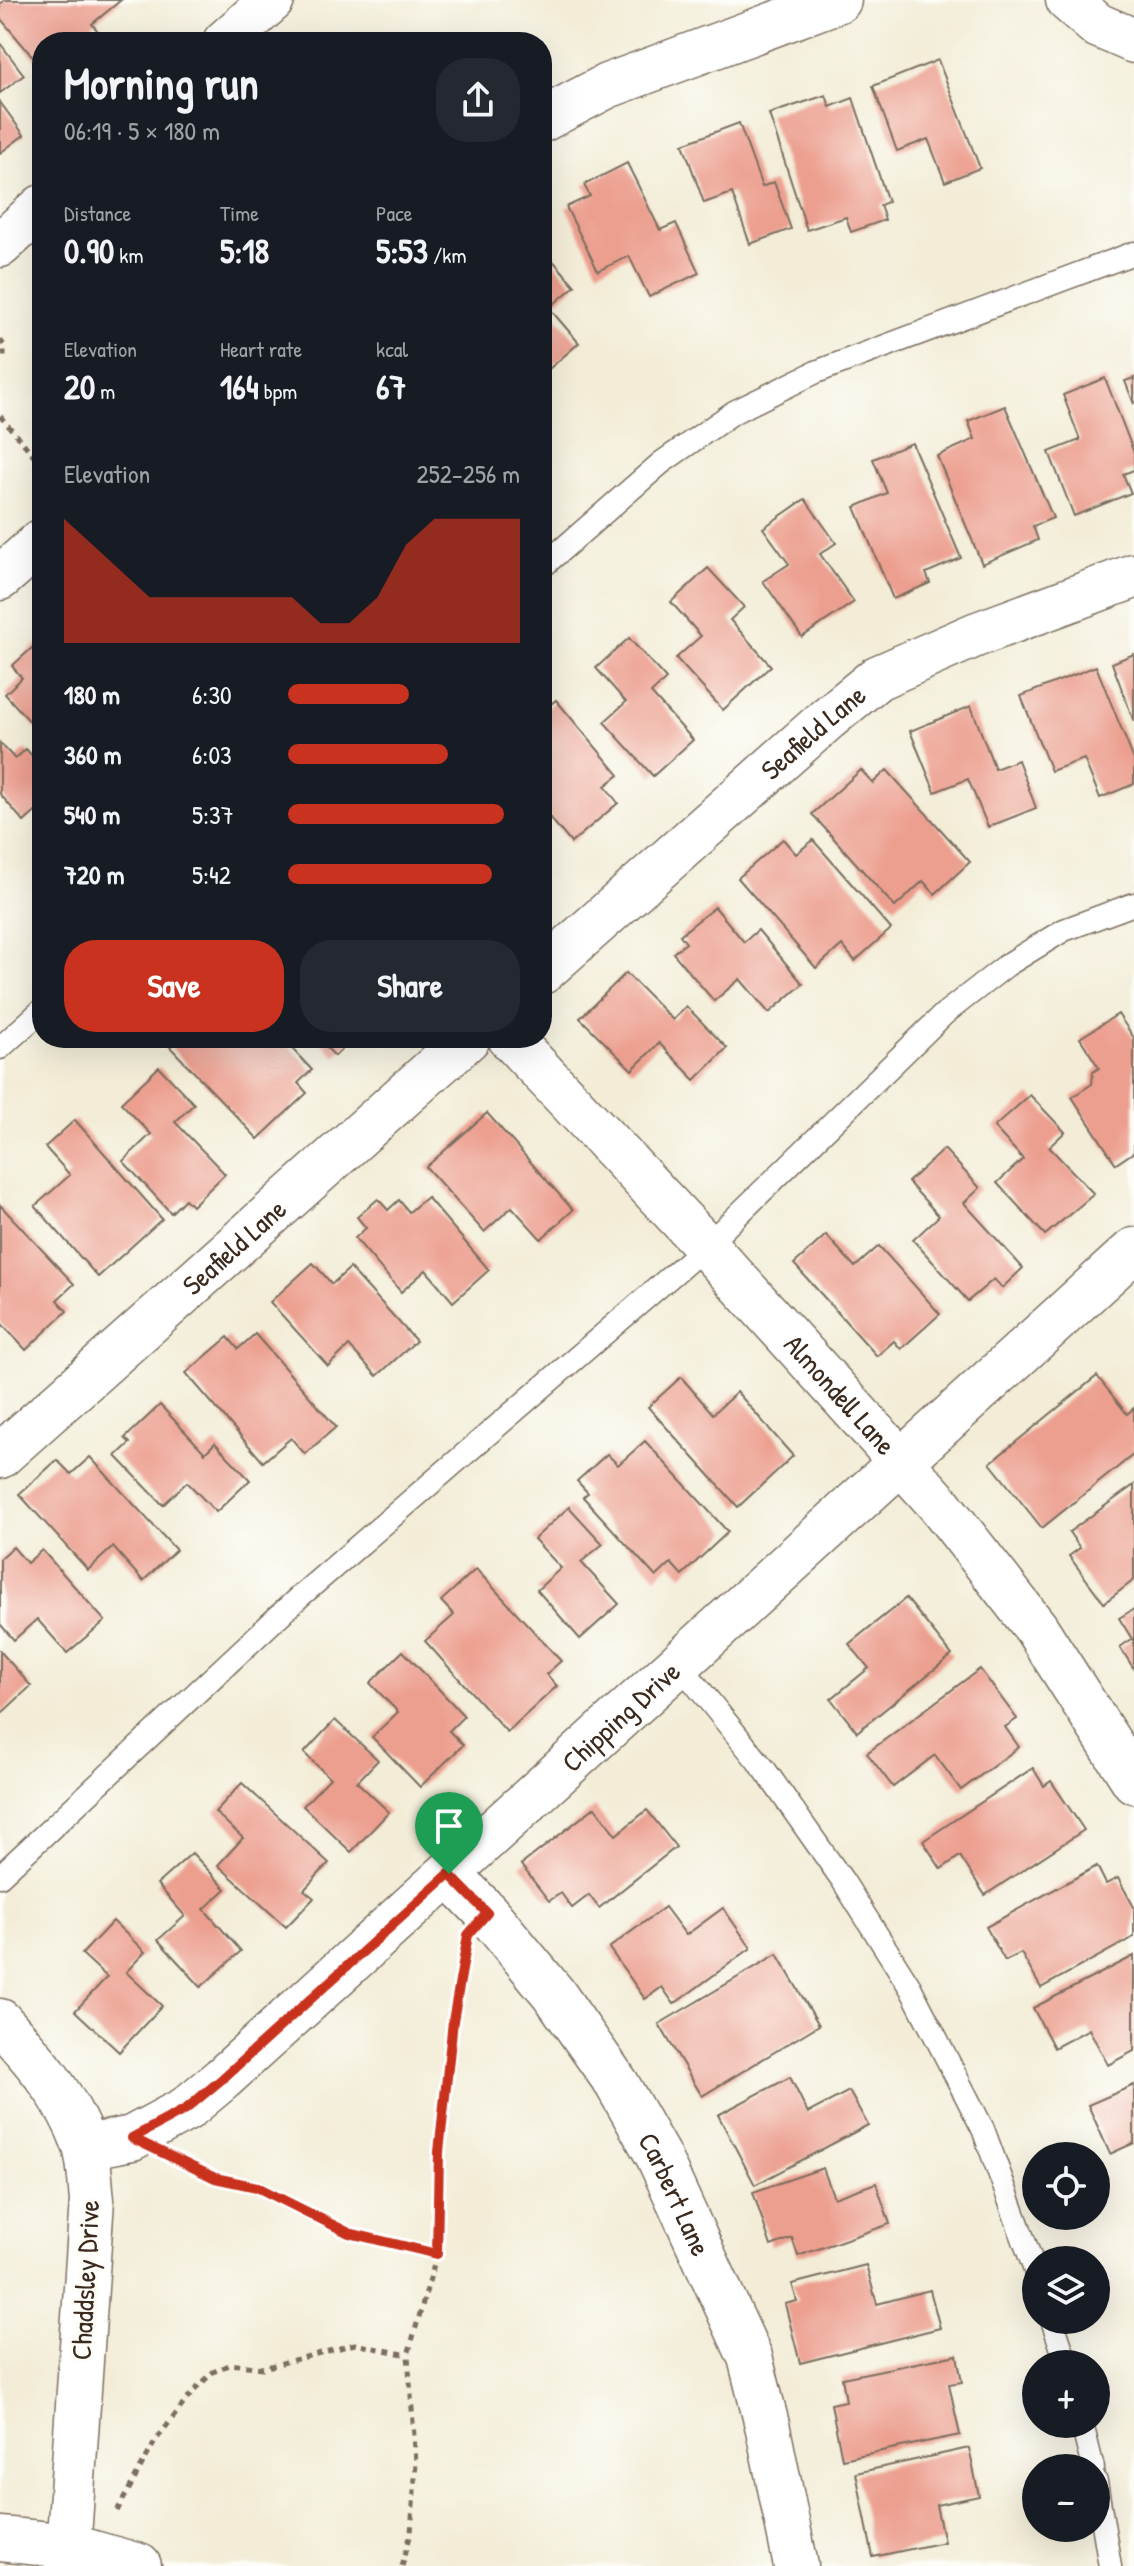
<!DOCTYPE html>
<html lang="en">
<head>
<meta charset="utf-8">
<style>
  :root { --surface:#171b24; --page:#242831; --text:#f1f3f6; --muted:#9ea1a6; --accent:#c8321e }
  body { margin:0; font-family:"Patrick Hand",sans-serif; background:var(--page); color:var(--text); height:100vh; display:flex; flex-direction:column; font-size:30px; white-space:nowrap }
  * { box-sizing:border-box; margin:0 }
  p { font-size:26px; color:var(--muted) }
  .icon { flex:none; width:44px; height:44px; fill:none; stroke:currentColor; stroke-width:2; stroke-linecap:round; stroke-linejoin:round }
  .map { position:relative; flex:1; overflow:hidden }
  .panel { position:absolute; left:32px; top:32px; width:520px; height:1016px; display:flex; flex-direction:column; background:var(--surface); border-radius:32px; box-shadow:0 8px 32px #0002 }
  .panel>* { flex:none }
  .fabs { position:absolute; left:1022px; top:2142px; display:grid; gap:16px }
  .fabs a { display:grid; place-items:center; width:88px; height:88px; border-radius:50%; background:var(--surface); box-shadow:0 8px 32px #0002; font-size:40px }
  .pin { position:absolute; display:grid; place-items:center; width:68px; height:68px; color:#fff; margin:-82px -34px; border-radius:50% 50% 50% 0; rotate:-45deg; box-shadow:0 0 8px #0007 }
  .pin .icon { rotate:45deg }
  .round { display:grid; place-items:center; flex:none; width:84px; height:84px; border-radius:32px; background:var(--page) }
  .head { display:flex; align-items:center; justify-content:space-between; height:136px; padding:0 32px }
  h1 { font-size:44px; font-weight:700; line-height:60px }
  .stats { display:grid; grid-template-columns:repeat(3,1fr); gap:12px; height:136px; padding:8px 32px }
  .stats div { display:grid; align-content:center }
  .stats b { font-size:34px; font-weight:700 }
  .stats small { font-size:22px; font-weight:400 }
  .stats p { font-size:22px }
  .chart { height:224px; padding:16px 32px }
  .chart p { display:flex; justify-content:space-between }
  .chart svg { width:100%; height:144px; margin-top:8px; fill:var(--accent); opacity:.7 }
  .cta { display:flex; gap:16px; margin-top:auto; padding:16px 32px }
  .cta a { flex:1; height:92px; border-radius:32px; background:var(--accent); color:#fff; font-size:32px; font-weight:700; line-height:92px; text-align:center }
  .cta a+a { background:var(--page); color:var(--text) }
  ul { padding:0 32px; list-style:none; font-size:26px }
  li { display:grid; grid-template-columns:128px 96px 1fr; align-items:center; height:60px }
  li i { height:20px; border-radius:10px; background:var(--accent) }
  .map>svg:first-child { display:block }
  .building { fill:#ec9f8f }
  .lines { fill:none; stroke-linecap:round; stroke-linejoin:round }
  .service-casing { stroke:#7b6e5f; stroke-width:25 }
  .minor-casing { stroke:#7b6e5f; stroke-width:47 }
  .tertiary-casing { stroke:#7b6e5f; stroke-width:47 }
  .path { stroke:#7b6e5f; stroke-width:5; stroke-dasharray:6 6; stroke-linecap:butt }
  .service { stroke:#fff; stroke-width:22 }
  .minor { stroke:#fff; stroke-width:44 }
  .tertiary { stroke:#fff; stroke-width:44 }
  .route-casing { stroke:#fff; stroke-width:16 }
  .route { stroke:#c8321e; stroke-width:10 }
  .labels { text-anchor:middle; stroke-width:7; stroke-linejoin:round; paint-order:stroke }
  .street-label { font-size:28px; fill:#3b2a1e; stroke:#fdfcf7 }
</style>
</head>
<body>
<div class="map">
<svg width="1134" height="2566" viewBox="0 0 1134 2566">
  <rect width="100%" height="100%" fill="#fdfcf7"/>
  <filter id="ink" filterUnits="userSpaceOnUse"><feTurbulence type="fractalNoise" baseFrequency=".0125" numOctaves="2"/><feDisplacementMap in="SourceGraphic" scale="16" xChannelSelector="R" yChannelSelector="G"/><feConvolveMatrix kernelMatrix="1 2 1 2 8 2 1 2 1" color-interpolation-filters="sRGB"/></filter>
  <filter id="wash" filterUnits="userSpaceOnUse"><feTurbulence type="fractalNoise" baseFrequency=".006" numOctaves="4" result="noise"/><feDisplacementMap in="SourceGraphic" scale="32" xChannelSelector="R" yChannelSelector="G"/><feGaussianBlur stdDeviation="1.8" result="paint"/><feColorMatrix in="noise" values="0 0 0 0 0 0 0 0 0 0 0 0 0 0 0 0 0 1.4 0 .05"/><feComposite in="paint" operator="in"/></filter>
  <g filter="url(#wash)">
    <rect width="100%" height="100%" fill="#f3edd8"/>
    <g id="blocks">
      <!-- building -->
      <g class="building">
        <path d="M5,0H121L92,24L105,40L42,42V68L0,18V4Z"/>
        <path d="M0,43L24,75L0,93Z"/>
        <path d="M938,60L980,168L945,182L928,139L897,151L873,86Z"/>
        <path d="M826,95L830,107L853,98L888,202L880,205L885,220L851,232L846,217L807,230L769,114Z"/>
        <path d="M0,102L24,135L0,153Z"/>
        <path d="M739,123L762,187L774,182L791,229L750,244L732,193L704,203L683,144Z"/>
        <path d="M627,163L660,230L676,223L699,273L649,297L629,256L598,271L566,207L590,196L584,185Z"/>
        <path d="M542,248L575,286L549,308L579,343L542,375Z"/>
        <path d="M1105,378L1134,453V470L1123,474L1131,493L1074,516L1049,452L1080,440L1063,395Z"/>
        <path d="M1134,378V404L1125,381Z"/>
        <path d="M1005,406L1053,518L1033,526L1038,540L982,564L937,456L975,439L968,421Z"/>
        <path d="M912,443L961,558L926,573L930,583L893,599L855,507L887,493L873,459Z"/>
        <path d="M805,499L836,543L820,554L854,602L802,637L763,581L789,564L763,528Z"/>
        <path d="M708,568L744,607L730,620L771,666L723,710L676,658L701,636L671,602Z"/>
        <path d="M629,638L666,679L651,693L693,740L653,776L604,722L626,702L596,668Z"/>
        <path d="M42,639V735L5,694L22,678L12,666Z"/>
        <path d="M1134,654V722L1112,663Z"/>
        <path d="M1096,666L1134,760V784L1100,798L1084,759L1051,771L1021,696Z"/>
        <path d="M556,700L619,775L605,786L618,803L571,843L542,808V769L548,764L542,756V711Z"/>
        <path d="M971,706L995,769L1018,760L1036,808L988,827L968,779L935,792L910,731Z"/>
        <path d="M0,743L15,759L26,749L42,767V806L24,822L0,794Z"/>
        <path d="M861,770L873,783L887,770L970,862L935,894L923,881L895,907L812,814Z"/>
        <path d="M783,839L796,854L813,840L891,929L855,961L842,945L816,968L738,878Z"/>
        <path d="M715,907L744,942L758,930L803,984L769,1013L740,979L714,1001L673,953L686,943L680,935Z"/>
        <path d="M626,973L673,1020L686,1006L727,1048L695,1080L659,1043L632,1070L580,1018Z"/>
        <path d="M1118,1014L1134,1038V1152L1116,1164L1072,1097L1092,1084L1093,1072L1099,1068L1080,1038Z"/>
        <path d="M179,1038H282L312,1070L298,1083L307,1093L258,1139L170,1047Z"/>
        <path d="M317,1038H353L335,1056Z"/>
        <path d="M159,1067L194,1104L175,1122L225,1174L192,1206L185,1199L171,1213L123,1161L151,1134L121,1103Z"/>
        <path d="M1030,1095L1065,1132L1049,1147L1094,1194L1045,1235L997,1183L1023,1159L994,1127Z"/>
        <path d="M487,1113L573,1210L541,1239L512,1207L484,1232L426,1167Z"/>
        <path d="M75,1120L162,1219L98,1277L35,1206L70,1175L45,1147Z"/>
        <path d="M944,1149L980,1188L964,1203L1023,1268L1002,1288L994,1279L968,1301L913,1240L939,1216L908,1182Z"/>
        <path d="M427,1197L489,1270L453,1302L426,1270L401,1292L355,1238L366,1228L357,1217L378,1199L388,1210L399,1200L409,1212Z"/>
        <path d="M0,1205L74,1284L57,1300L67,1311L26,1350L0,1322Z"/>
        <path d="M826,1235L855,1267L879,1246L940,1314L901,1349L894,1341L877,1356L794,1264Z"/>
        <path d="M313,1263L332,1284L350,1268L416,1341L377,1376L349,1346L328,1366L270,1302Z"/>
        <path d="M255,1334L336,1427L305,1454L291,1438L263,1462L186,1373L228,1337L238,1349Z"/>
        <path d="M1097,1376L1127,1414L1134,1408V1454L1042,1528L990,1463Z"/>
        <path d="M681,1377L713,1414L737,1392L793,1456L738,1507L648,1407Z"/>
        <path d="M160,1405L205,1453L215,1443L250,1480L216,1512L187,1482L163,1505L116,1456L130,1443L125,1438Z"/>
        <path d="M645,1441L728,1532L682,1575L671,1563L656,1577L583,1497L588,1493L577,1481L607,1454L618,1465Z"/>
        <path d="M90,1457L176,1550L143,1581L113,1547L88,1570L19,1494L57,1460L71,1474Z"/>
        <path d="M1134,1485V1580L1104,1603L1069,1556L1080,1548L1069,1532Z"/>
        <path d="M569,1507L603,1544L581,1562L619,1604L580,1639L537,1590L561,1568L534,1539Z"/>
        <path d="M13,1547L27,1563L42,1550L105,1621L67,1653L37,1619L14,1640L0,1624V1559Z"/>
        <path d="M476,1569L561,1661L546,1674L557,1686L507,1732L425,1641L454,1615L441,1601Z"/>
        <path d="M906,1598L952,1655L857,1732L831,1699L869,1668L849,1644Z"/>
        <path d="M1134,1609V1669L1120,1647L1132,1639L1119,1618Z"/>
        <path d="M0,1651L31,1686L0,1715Z"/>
        <path d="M403,1651L464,1716L449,1731L463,1745L420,1787L372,1737L398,1712L370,1683Z"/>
        <path d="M980,1669L1017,1719L1005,1727L1019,1747L961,1790L935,1755L893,1787L867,1753Z"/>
        <path d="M335,1720L378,1760L357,1782L389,1812L351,1852L303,1806L330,1778L304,1753Z"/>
        <path d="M1033,1768L1044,1786L1051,1781L1084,1830L985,1895L960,1856L941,1869L923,1841Z"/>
        <path d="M242,1783L329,1863L304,1890L314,1898L286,1927L218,1865L243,1838L215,1812Z"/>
        <path d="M595,1807L616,1835L647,1810L676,1847L599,1908L589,1895L572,1908L561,1893L549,1901L521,1865Z"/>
        <path d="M192,1853L226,1889L204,1909L241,1951L201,1987L158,1940L185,1916L157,1884Z"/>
        <path d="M1097,1866L1106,1884L1118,1878L1134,1907V1937L1041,1988L1021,1953L1005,1961L986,1927Z"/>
        <path d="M665,1907L686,1935L723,1908L751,1948L674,2004L662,1987L645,1999L609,1948Z"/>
        <path d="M113,1921L145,1952L126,1972L162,2006L119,2052L75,2011L107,1977L82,1954Z"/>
        <path d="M777,1954L819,2025L702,2096L659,2024Z"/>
        <path d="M1134,1956V2051L1108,2065L1089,2029L1054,2048L1033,2008Z"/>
        <path d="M790,2077L808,2113L849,2091L868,2125L755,2185L718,2115Z"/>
        <path d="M1134,2085V2143L1110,2154L1088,2105Z"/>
        <path d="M823,2168L834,2198L876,2183L890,2224L798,2256L792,2238L771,2246L753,2192Z"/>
        <path d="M866,2265L877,2304L930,2290L940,2328L800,2363L785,2304L797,2301L792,2284Z"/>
        <path d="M957,2355L962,2382L949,2384L960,2435L842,2459L831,2404L846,2401L842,2378Z"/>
        <path d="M969,2448L979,2496L936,2505L944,2542L873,2557L856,2473Z"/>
      </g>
    </g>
  </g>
  <g filter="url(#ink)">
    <use href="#blocks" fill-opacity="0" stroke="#7b6e5f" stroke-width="2"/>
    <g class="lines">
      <!-- service casing -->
      <g class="service-casing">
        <g id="service">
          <path d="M542,567L661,463L734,412L816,372L1134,253"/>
          <path d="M0,1048L42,1010"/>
          <path d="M680,1665L765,1770L843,1881L910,1987L983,2129L1036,2273"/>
          <path d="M0,1876L298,1598L706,1246L944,1014L1007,965L1064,930L1134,904"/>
          <path d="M1052,2320L1067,2364"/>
          <path d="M1082,2424L1093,2468"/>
          <path d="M1096,2482L1110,2566"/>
        </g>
      </g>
      <!-- minor casing -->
      <g class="minor-casing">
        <g id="minor">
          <path d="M225,42L272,0"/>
          <path d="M0,245L42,207"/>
          <path id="s1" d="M542,972L827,719L877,678L975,635L1134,576"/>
          <path id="s2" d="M510,1038L706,1246L939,1504L1036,1628L1134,1781"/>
          <path id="s3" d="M0,1456L468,1038"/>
          <path id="s4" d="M449,1874L487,1913L554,1994L617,2084L658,2156L750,2357L768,2429L796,2566"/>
          <path d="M0,2021C34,2059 67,2096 84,2144C90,2161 90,2183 92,2200L67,2566"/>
          <path id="s5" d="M86,2147L132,2138L186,2109L222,2079L1134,1250"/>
          <path d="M0,2539L69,2546L139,2566"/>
        </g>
      </g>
      <!-- tertiary casing -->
      <g class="tertiary-casing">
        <g id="tertiary">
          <path d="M1068,0L1097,25L1134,41"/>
          <path d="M542,120L607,86L839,0"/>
          <path d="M0,578L42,541"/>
        </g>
      </g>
      <!-- path -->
      <g class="path">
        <path d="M0,340L4,345V358L0,361"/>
        <path d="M0,416L42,465"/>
        <path d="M180,2161L215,2178L257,2187L349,2233L437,2254"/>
        <path d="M117,2511L156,2440L191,2394L213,2372L230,2364L263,2368L355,2344L408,2355"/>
        <path d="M402,2566L411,2533L416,2463L408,2355L437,2254L439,2152L453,2021L465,1955"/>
      </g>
      <!-- service -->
      <use href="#service" class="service"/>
      <!-- minor -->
      <use href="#minor" class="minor"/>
      <!-- tertiary -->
      <use href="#tertiary" class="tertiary"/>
    </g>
  </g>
  <g class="lines" filter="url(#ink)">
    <!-- route casing -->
    <g class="route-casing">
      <path id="route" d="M449,1874L487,1913L468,1935L453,2021L439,2152L437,2254L349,2233L257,2187L215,2178L132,2138L186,2109L222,2079Z"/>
    </g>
    <!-- route -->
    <use href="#route" class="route"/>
  </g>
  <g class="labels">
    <!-- street labels -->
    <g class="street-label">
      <text dy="10" stroke="none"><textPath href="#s1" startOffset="362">Seafield Lane</textPath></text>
      <text dy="10" stroke="none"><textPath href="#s3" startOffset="314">Seafield Lane</textPath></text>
      <text dy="10" stroke="none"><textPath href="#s2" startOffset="486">Almondell Lane</textPath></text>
      <text dy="10" stroke="none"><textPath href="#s5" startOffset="694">Chipping Drive</textPath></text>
      <text dy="10" stroke="none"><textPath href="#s4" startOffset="394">Carbert Lane</textPath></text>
      <text transform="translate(85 2280) rotate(-87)" y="10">Chaddsley Drive</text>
    </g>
  </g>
</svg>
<div class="fabs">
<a><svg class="icon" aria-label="locate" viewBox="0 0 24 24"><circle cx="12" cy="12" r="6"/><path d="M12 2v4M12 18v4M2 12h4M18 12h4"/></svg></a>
<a><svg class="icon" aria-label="layers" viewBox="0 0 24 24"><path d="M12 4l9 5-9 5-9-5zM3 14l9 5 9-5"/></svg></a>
<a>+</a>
<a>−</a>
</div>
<div class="pin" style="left:449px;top:1874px;background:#1e9e55"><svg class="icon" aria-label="arrive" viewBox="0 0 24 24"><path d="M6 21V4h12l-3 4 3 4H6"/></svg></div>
<section class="panel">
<div class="head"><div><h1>Morning run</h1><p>06:19 · 5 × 180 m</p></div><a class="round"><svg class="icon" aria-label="share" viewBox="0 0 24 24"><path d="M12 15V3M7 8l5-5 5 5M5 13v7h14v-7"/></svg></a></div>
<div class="stats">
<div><p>Distance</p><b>0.90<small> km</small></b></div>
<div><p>Time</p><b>5:18</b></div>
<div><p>Pace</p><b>5:53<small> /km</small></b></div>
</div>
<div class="stats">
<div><p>Elevation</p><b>20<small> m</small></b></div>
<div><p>Heart rate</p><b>164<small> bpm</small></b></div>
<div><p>kcal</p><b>67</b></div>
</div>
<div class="chart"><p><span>Elevation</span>252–256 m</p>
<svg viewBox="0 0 160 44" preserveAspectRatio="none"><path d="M0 44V6L10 14L20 22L30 30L40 30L50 30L60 30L70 30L80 30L90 38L100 38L110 30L120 14L130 6L140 6L150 6L160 6V44z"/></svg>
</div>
<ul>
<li><b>180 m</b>6:30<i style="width:52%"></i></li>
<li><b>360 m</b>6:03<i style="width:69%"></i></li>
<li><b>540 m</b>5:37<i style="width:93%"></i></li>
<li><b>720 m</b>5:42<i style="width:88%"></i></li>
</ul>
<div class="cta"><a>Save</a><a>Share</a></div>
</section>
</div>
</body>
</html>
